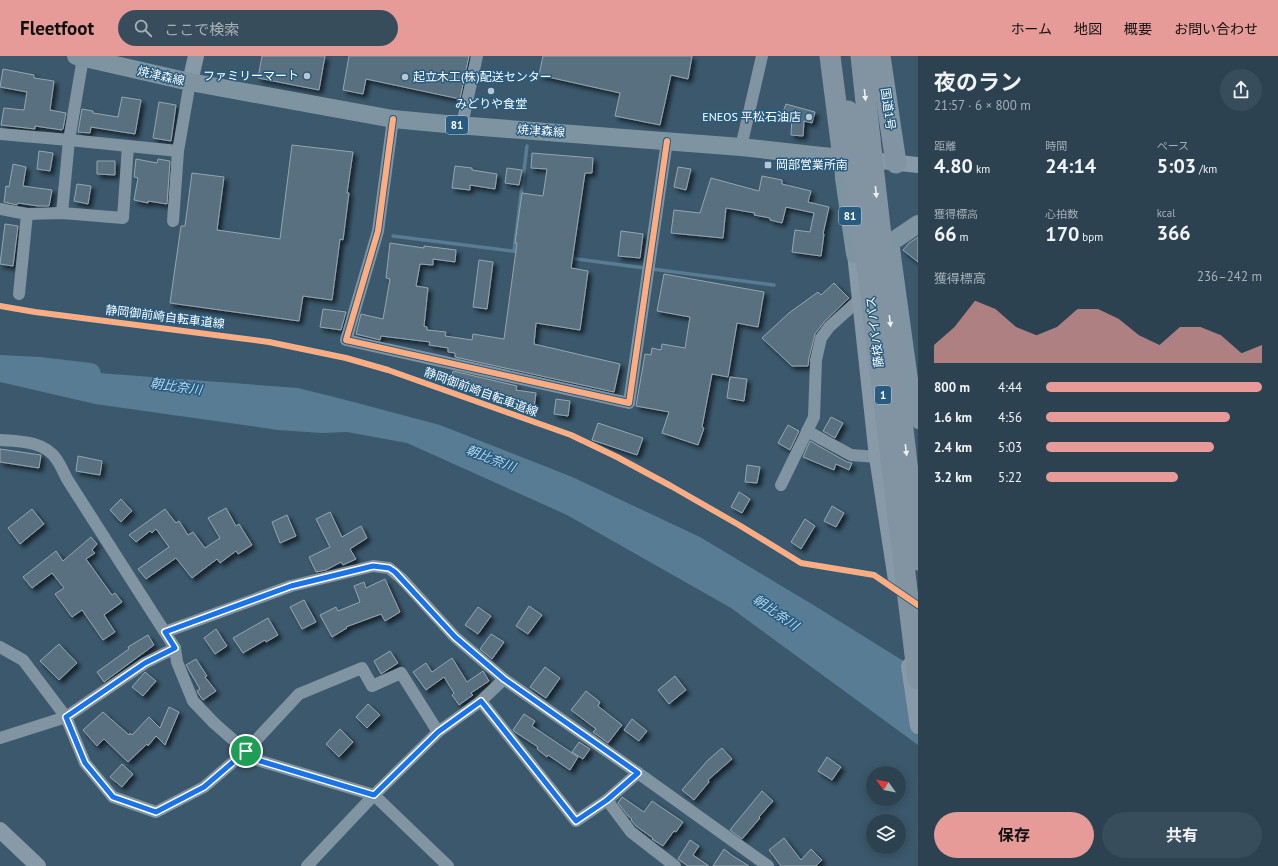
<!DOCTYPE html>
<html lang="ja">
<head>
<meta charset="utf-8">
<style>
  :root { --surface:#2c4251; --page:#384d5b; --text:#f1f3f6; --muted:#a6b0b7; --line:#485b68; --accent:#e69b98 }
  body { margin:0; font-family:"PT Sans","Noto Sans JP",sans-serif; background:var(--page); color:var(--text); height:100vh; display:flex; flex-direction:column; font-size:15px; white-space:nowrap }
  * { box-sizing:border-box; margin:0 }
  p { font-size:13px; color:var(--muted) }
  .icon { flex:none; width:22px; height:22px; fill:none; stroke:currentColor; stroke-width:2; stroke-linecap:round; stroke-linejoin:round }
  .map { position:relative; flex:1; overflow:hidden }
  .details { display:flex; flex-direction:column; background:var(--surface); width:360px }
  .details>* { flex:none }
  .needle { width:26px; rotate:303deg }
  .buttons { position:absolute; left:866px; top:710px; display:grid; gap:8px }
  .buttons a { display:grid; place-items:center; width:40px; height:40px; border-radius:50%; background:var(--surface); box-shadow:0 2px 10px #0003,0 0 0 1px var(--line); font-size:20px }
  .pin { position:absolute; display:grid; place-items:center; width:34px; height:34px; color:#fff; margin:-17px; border:2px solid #fff; border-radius:50%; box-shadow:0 1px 4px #0007 }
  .round { display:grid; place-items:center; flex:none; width:42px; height:42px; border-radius:21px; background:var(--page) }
  .headline { display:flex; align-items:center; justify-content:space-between; height:68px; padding:0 16px }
  h1 { font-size:22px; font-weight:700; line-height:30px }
  .stats { display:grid; grid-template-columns:repeat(3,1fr); gap:6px; height:68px; padding:4px 16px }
  .stats div { display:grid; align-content:center }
  .stats b { font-size:20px; font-weight:700 }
  .stats small { font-size:11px; font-weight:400 }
  .stats p { font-size:11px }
  .chart { height:112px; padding:8px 16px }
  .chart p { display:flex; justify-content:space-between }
  .chart svg { width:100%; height:72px; margin-top:4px; fill:var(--accent); opacity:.7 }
  .cta { display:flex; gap:8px; margin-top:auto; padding:8px 16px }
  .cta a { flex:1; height:46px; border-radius:24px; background:var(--accent); color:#111; font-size:16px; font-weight:700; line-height:46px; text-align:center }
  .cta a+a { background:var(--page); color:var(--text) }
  ul { padding:0 16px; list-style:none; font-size:13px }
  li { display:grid; grid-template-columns:64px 48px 1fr; align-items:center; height:30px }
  li i { height:10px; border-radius:5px; background:var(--accent) }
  header { display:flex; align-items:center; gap:24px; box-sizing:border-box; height:56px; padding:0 20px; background:var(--accent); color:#111 }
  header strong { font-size:19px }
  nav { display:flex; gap:22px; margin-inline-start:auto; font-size:14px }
  .search { width:280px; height:36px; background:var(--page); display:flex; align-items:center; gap:10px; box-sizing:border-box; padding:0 14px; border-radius:22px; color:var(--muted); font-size:15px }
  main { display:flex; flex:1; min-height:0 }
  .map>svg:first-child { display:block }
  .green { fill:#3c7297 }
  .water { fill:#587c94 }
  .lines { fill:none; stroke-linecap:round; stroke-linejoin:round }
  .stream { stroke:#587c94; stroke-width:3.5 }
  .river { stroke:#587c94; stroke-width:22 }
  .building { fill:#586f7f; stroke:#94a6b1; filter:url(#shadow) }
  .street { stroke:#8194a2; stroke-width:12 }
  .secondary { stroke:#889aa8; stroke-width:16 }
  .primary { stroke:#7f94a1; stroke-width:18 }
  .highway { stroke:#8294a2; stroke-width:21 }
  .highway-bridge { stroke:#8294a2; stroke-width:21 }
  .cycleway-casing { stroke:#275c80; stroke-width:8 }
  .cycleway { stroke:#ffac80; stroke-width:6 }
  .oneway { fill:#eceff1 }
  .route-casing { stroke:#fff; stroke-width:8 }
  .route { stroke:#1a73e8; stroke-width:5 }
  .poi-dot { fill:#bac5cc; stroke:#275c80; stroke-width:1.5 }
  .labels { text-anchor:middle; stroke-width:3; stroke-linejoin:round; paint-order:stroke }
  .shield { fill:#275c80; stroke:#beced9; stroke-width:1 }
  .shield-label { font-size:11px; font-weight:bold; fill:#fff }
  .street-label { font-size:12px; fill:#fff; stroke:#275c80 }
  .poi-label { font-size:12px; fill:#fff; stroke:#275c80; text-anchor:end }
  .water-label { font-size:13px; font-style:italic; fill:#bad9ed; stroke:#275c80 }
</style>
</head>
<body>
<header>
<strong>Fleetfoot</strong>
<div class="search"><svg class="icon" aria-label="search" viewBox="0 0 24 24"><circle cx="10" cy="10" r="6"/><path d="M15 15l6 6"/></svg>ここで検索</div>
<nav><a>ホーム</a><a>地図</a><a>概要</a><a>お問い合わせ</a></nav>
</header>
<main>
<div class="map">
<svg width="918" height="810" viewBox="0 0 918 810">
  <defs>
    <filter id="shadow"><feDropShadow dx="3.5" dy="3.5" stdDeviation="2" flood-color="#0009"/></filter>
  </defs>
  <rect width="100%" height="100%" fill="#3b586c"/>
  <!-- green -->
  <path class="green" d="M792,107H803L817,108L816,113L792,111Z"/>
  <!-- water -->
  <path class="water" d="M0,309L5,310L298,332L346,344L440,369L570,420L700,481L815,550L918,614V689L731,552L567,459L407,387L347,376L322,377L278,374L95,348L0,326Z"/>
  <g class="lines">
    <!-- stream -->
    <g class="stream">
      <path d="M393,180L519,196"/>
      <path d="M514,195L527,90"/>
      <path d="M569,202L774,229"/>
    </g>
    <!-- river -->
    <path class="river" d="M0,310L39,312L90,318"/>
  </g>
  <!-- building -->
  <g class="building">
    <path d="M262,0H325L319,34L258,22Z"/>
    <path d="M349,0H469L460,43L366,23L363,38L343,34Z"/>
    <path d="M543,0H692L688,23L671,19L660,69L615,60L620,37L539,19Z"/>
    <path d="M3,13L34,19V22L54,25L50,54L66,57L63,73L62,74L35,70V73L1,69L4,52L24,54L27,36L0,31Z"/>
    <path d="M122,41L141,44L135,78L91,71L90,77L78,76L82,53L93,55V57L118,61Z"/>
    <path d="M159,46L176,49L171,85L153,82Z"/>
    <path d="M786,48L815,56L812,67L804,65L803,80L791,79L792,61L782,59Z"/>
    <path d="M292,89L353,96L347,137H349L343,184L340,183L332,244L303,240L299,265L170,247L181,170H185L192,117L224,121L217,174L280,183Z"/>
    <path d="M39,95L53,97L50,115L37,113Z"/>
    <path d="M532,97L593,102L592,117H585L571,212L588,215L580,274L536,267L534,288L620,308L614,336L455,301V297L448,296V292L429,289L430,286L381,280L380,284L356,278L361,258L383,263L390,223L386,222L390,187L424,192V190L456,194L455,206L433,203V209L420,208L416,230L428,232L424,270L427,271V274L446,276L445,280L472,284L473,278L504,283L517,187H515L522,137L543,140L547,113L531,112Z"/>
    <path d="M136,103L157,107L158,103L170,105L167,148L148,145V147L134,144L138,122L134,121Z"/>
    <path d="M97,105H115V119L97,118Z"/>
    <path d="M13,108L26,111L23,130L52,134L49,150H38L18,147L17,149L4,146L6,130L9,131Z"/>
    <path d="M455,110L472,112V114L497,118L495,133L470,129V134L452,132Z"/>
    <path d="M678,111L691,113L686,134L674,131Z"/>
    <path d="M507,112L522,114L519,129L505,127Z"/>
    <path d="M762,120L782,124V128L811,135L808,146L829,151L823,178H824L821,200L792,196L795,174L810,176L814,157L786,151L782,167L770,164V162L754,159L755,157L726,152L723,182L671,177L674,154L700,157L711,122L759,135Z"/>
    <path d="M77,128L91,130L88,148L74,145Z"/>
    <path d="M5,168L18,170L13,210L0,208Z"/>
    <path d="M621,175L643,178L640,202L618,200Z"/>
    <path d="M918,181V206L903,194L909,187Z"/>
    <path d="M479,204L493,206L487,253L473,251Z"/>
    <path d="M664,218L764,236L758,271L737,267L728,321L712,318L702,371L704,372L698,389L662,377L669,356L636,350L645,298L651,299L652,292L661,294L662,288L685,292L690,261L657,255Z"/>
    <path d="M834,227L849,242L824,266L815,278L809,302L808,310H792L762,282L789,257L818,236L821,239Z"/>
    <path d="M323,253L346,256L341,274L320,271Z"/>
    <path d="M453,315L517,330L516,334L536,337L534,352L520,350V347L500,344L501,337L476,333V329L451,326Z"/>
    <path d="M730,321L747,323L744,345L727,342Z"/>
    <path d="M556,343L570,345L568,360L554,358Z"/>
    <path d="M831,361L843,367L835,382L823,375Z"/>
    <path d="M598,367L643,382L637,399L592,384Z"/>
    <path d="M788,369L799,375L790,394L778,387Z"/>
    <path d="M810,385L847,406L852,407L849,414L836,408L834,414L803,401Z"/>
    <path d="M0,393L41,399L39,412L0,406Z"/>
    <path d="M78,400L102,405L100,419L76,415Z"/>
    <path d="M747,409L760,411L757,427L745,426Z"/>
    <path d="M739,436L750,443L742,457L731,451Z"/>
    <path d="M121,443L132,455L121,466L110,454Z"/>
    <path d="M832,450L844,457L836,471L824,465Z"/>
    <path d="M226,452L236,470L239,468L252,489L238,498L236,495L220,507L217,503L192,522L176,502L146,523L138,513L169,491L156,473L152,477L150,475L136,486L129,479L165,453L176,467L179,465L188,479L193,476L205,492L220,482L208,462Z"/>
    <path d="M32,453L44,468L20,488L8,472Z"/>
    <path d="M330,456L342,481L361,470L367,482L350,493L356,503L343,509L341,506L326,514L316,516L309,501L330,491L316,463Z"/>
    <path d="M287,459L296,480L280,487L272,466Z"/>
    <path d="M805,463L815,470L801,493L791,486Z"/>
    <path d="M91,481L97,488L92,494L95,497L86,503L112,539L115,537L122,546L104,559L115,576L103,584L82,554L72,561L55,538L64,532L52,517L32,532L23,521L56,495L63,505Z"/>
    <path d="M385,523L400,556L385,565L381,558L346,571L347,572L332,581L320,559L336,551L338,555L360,546L354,530L364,526L366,532Z"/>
    <path d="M304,544L316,566L302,573L290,551Z"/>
    <path d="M529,550L542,559L528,578L516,570Z"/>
    <path d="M478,551L491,560L478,578L465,569Z"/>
    <path d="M268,562L278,579L266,586L265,584L243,597L233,582Z"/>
    <path d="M216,573L227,590L215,598L204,582Z"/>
    <path d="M491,578L504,586L492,603L480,593Z"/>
    <path d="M148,579L154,589L104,626L97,616L129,593L128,591Z"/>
    <path d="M59,588L77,607L59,624L40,605Z"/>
    <path d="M390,595L398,607L381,618L374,605Z"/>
    <path d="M452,602L467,626L483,615L489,625L471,637L473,639L459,649L452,639L454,637L444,621L426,634L413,616L426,607L432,616Z"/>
    <path d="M196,603L207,620L205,621L216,635L203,644L198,637L197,635L200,633L186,609Z"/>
    <path d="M545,611L560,622L546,642L530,631Z"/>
    <path d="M145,616L156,625L143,640L132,631Z"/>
    <path d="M675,620L686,634L669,648L658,634Z"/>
    <path d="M586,635L600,646L598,650L622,669L608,687L593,676L596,673L571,654Z"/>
    <path d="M368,648L380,659L367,672L356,661Z"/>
    <path d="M169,651L179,656L165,689L156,680L148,690L147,688L128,706L104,683L97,690L83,674L103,656L129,679L130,677L132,679L149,661L160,672Z"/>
    <path d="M524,658L535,665L532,670L578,701L570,714L548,699L547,701L537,693L538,691L515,676L513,674Z"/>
    <path d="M632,663L647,675L639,685L624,674Z"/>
    <path d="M340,673L353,686L339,701L326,688Z"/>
    <path d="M579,686L590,693L583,703L572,696Z"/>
    <path d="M722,692L732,703L708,724L709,726L694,744L682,734L708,704Z"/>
    <path d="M827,701L841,711L832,724L818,715Z"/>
    <path d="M122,708L133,718L122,731L110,721Z"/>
    <path d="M762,735L773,745L759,761L760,762L742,783L730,774Z"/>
    <path d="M622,741L644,756L652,745L683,766L676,776L674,775L663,790L652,783L653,782L636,770L631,764L632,763L628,760L618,747Z"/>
    <path d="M784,782L801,804L811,793L822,804L816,810H781L769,794Z"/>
    <path d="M690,784L699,790L693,799L709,810H688L678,803Z"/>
    <path d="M724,793L733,800L749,810H713Z"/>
  </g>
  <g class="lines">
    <!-- street -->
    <g class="street">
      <path d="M393,63L378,175L346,284L629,347L667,85"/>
      <path d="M457,69L463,64L477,0"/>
      <path d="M0,78L69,84L178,95"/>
      <path d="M741,91L762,0"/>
      <path d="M0,153L27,158L62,157L123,162L128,90"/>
      <path d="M62,157L69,84L83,2"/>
      <path d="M173,165L178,95L190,26"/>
      <path d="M893,185L918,367"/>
      <path d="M19,238L27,158"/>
      <path d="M807,375L851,399L877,401"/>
      <path d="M0,384C20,385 45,385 57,404C61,410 64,417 67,423L175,592L177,606L193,645L214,667L246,695L257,704L374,739L448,810"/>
      <path d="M781,429L814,361L816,304L821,282L829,271L860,243"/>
      <path d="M165,576L291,530L373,510L389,512L402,523L455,581L504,623L638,717L768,810"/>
      <path d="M0,591L23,604L66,661L85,707L113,741L156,756L204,731L246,695L299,638L362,612L372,630L401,617L438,676"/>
      <path d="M481,645L576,765L607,744L631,776L675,810"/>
      <path d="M0,682L66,661L145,607L175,592"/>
      <path d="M607,744L638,717"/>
      <path d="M307,810L374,739L438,676L481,645L504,623"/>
    </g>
    <!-- secondary -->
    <g class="secondary">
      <path d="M190,26L196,0"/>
      <path d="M862,103L918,109"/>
      <path d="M855,198L877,401L896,524"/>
      <path d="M909,610L918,670"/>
      <path d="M0,774L38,810"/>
    </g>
    <!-- primary -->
    <path class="primary" d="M76,0L190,26L393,63L457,69L741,91L822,100L843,102L844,122L855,198L893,185L918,168"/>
    <!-- highway -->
    <g class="highway">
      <path d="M830,0L843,102"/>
      <path d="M861,0L870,83"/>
      <path d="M880,0L896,107"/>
    </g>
    <!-- highway-bridge -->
    <g class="highway-bridge">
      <path d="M848,55L918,623"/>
      <path d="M870,83L918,504"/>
    </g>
    <!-- cycleway casing -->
    <g class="cycleway-casing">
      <g id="cycleway">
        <path d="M393,63L378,175L346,284L629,347L667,85"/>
        <path d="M0,250L35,256L269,286L346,302L388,314L571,379L617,401L671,430L739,469L801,507L874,519L918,549"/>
      </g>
    </g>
    <!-- cycleway -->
    <use href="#cycleway" class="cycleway"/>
  </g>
  <!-- one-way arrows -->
  <defs><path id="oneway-solid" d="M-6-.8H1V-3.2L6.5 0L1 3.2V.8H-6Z"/></defs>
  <g class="oneway">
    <use href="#oneway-solid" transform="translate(865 39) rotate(84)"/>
    <use href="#oneway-solid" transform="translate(876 136) rotate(84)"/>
    <use href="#oneway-solid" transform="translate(890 265) rotate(83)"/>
    <use href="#oneway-solid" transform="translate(906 394) rotate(83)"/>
  </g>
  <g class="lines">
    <!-- route casing -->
    <g class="route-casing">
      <path id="route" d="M373,510L389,512L395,516L455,581L504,623L638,717L607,744L576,765L481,645L438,676L374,739L257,704L246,695L204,731L156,756L113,741L85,707L66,661L145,607L175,592L165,576L291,530Z"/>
    </g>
    <!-- route -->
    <use href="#route" class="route"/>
  </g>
  <!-- markers -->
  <g class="poi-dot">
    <circle cx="307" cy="20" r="4"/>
    <circle cx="405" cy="21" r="4"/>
    <circle cx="491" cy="35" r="4"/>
    <circle cx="809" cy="61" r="4"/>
    <rect x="764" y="105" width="8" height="8" rx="2"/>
  </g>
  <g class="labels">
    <!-- shield labels -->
    <g class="shield">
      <rect x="446" y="60" width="22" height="18" rx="3"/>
      <rect x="839" y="151" width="22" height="18" rx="3"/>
      <rect x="875" y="330" width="16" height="18" rx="3"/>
    </g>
    <g class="shield-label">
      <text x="457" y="73">81</text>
      <text x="850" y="164">81</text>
      <text x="883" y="343">1</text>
    </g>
    <!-- street labels -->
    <g class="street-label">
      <text transform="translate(161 20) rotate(13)" y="4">焼津森線</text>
      <text transform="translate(888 53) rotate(82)" y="4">国道1号</text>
      <text transform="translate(541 75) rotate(4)" y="4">焼津森線</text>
      <text transform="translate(165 261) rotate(7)" y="4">静岡御前崎自転車道線</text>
      <text transform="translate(875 276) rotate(-97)" y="4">藤枝バイパス</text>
      <text transform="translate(481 336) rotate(20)" y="4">静岡御前崎自転車道線</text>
    </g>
    <!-- poi labels -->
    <g class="poi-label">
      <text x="299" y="24">ファミリーマート</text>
      <text x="413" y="25" text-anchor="start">起立木工(株)配送センター</text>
      <text x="491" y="52" text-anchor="middle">みどりや食堂</text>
      <text x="801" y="65">ENEOS 平松石油店</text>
      <text x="776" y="113" text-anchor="start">岡部営業所南</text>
    </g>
    <!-- water labels -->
    <g class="water-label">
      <text transform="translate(176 330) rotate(8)" y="5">朝比奈川</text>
      <text transform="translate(491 402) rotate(21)" y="5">朝比奈川</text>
      <text transform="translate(776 556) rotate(34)" y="5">朝比奈川</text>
    </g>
  </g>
</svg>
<div class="buttons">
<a><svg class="needle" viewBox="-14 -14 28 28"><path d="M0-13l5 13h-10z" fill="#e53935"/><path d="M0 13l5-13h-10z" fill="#a6b0b7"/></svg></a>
<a><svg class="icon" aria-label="layers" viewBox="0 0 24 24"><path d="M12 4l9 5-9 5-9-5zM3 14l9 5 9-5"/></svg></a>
</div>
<div class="pin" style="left:246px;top:695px;background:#1e9e55"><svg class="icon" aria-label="arrive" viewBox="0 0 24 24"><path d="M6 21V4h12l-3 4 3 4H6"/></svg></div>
</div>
<section class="details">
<div class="headline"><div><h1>夜のラン</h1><p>21:57 · 6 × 800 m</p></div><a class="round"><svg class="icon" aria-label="share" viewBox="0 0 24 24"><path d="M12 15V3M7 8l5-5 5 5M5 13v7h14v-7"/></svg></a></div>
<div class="stats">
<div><p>距離</p><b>4.80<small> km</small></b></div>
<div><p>時間</p><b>24:14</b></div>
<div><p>ペース</p><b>5:03<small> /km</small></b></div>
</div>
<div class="stats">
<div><p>獲得標高</p><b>66<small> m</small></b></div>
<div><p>心拍数</p><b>170<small> bpm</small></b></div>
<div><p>kcal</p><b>366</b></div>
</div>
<div class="chart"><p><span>獲得標高</span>236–242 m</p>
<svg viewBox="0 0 160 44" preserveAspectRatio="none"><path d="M0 44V33L10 22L20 6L30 11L40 22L50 27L60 22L70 11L80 11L90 17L100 27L110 33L120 22L130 22L140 27L150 38L160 33V44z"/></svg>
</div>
<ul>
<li><b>800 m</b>4:44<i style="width:100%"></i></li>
<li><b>1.6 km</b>4:56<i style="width:85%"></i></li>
<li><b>2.4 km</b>5:03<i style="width:78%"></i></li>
<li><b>3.2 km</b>5:22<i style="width:61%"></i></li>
</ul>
<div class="cta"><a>保存</a><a>共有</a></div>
</section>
</main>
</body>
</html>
